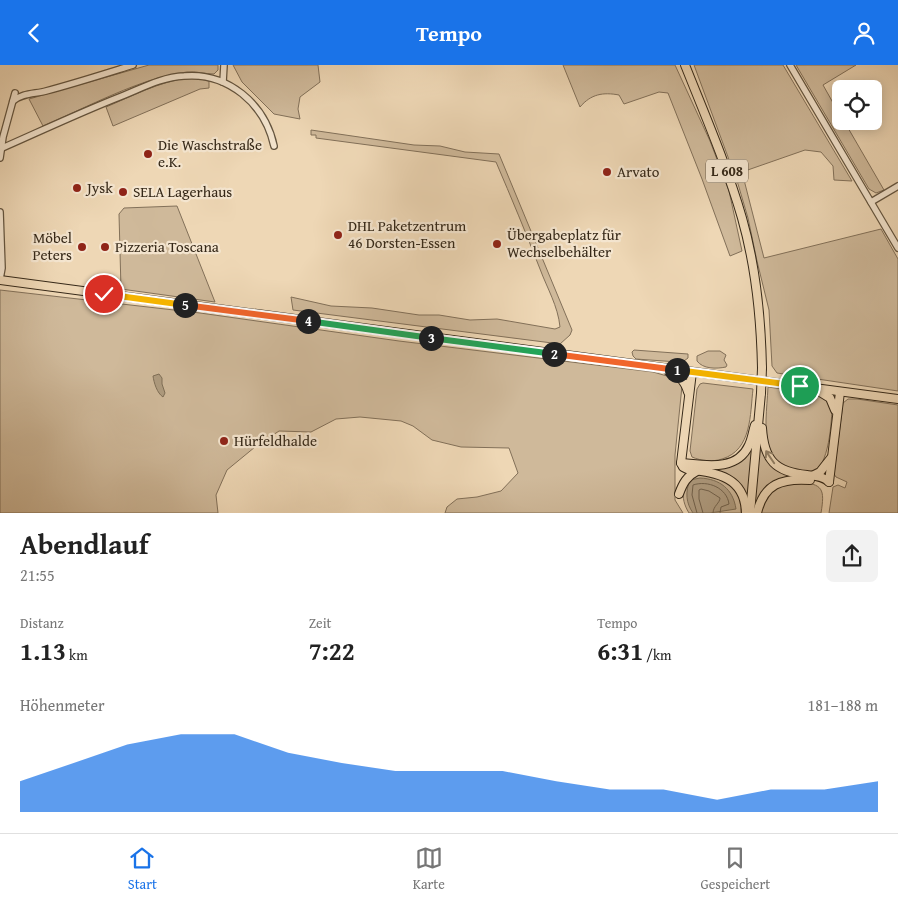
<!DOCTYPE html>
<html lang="de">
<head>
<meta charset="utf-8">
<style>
  :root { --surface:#fff; --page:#f2f2f2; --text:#222; --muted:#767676; --line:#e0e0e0; --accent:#1a73e8 }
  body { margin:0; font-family:"Gentium Book Plus",serif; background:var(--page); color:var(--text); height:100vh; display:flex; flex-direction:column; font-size:19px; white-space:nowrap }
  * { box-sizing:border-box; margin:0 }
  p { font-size:16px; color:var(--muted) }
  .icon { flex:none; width:28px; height:28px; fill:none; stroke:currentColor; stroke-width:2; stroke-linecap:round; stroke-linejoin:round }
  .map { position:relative; height:448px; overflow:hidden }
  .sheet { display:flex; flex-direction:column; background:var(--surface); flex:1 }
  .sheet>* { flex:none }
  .buttons { position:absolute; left:832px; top:15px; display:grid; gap:10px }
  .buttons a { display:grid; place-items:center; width:50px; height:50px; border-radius:8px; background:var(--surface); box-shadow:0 2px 12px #0003; font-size:25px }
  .pin { position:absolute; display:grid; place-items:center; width:42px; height:42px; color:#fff; margin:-21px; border:2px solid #fff; border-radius:50%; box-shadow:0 1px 5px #0007 }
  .km { position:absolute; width:25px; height:25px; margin:-12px; border-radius:50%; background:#222; color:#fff; font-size:14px; line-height:25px; text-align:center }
  .round { display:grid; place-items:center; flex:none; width:52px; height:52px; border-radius:8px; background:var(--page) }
  .overview { display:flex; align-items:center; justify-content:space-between; height:85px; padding:0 20px }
  h1 { font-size:28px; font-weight:600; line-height:38px }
  .stats { display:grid; grid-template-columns:repeat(3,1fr); gap:8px; height:85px; padding:5px 20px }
  .stats div { display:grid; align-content:center }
  .stats b { font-size:25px; font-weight:600 }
  .stats small { font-size:14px; font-weight:400 }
  .stats p { font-size:14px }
  .chart { height:140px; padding:10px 20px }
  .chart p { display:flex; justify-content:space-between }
  .chart svg { width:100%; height:90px; margin-top:5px; fill:var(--accent); opacity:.7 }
  header { display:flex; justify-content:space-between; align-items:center; height:65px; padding:0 20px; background:var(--accent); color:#fff; font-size:22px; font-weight:600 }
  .tab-bar { display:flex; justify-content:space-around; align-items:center; height:70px; border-top:1px solid var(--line); background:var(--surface); font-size:14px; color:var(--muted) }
  .tab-bar a { display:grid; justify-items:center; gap:2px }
  .tab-bar .selected { color:var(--accent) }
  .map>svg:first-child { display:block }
  .green { fill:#cfb99a; stroke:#827059 }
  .water { fill:#af9c80; stroke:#7e6e56 }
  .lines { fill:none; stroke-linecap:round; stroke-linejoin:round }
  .shore { stroke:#72624c; stroke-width:1 }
  .minor-casing { stroke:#63543f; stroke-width:8 }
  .major-casing { stroke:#352818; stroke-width:10 }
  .minor { stroke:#f4e5cf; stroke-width:5.5 }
  .major { stroke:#eed7b5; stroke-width:8 }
  .major-bridge-casing { stroke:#352818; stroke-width:10; stroke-linecap:butt }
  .major-bridge { stroke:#eed7b5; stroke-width:8 }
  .oneway { stroke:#928066 }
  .split-1-casing { stroke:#fff; stroke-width:10 }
  .split-2-casing { stroke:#fff; stroke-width:10 }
  .split-3-casing { stroke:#fff; stroke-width:10 }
  .split-4-casing { stroke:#fff; stroke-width:10 }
  .split-5-casing { stroke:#fff; stroke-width:10 }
  .split-6-casing { stroke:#fff; stroke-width:10 }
  .split-1 { stroke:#f5b400; stroke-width:6 }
  .split-2 { stroke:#f0652b; stroke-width:6 }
  .split-3 { stroke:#22a559; stroke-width:6 }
  .split-4 { stroke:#22a559; stroke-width:6 }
  .split-5 { stroke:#f0652b; stroke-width:6 }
  .split-6 { stroke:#f5b400; stroke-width:6 }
  .poi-dot { fill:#8f2418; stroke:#f4e5cf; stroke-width:2 }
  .labels { text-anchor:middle; stroke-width:4.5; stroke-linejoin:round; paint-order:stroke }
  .shield { fill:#f4e5cf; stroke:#6e614f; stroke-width:1 }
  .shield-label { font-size:14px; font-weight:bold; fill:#352818 }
  .poi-label { font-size:15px; fill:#352818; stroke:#f4e5cf; text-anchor:start }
</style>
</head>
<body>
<header><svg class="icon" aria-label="back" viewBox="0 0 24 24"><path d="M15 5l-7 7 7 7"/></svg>Tempo<svg class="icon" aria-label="person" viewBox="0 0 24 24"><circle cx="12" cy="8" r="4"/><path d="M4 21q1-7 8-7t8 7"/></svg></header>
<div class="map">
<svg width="898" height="448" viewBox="0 0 898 448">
  <rect width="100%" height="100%" fill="#eed7b5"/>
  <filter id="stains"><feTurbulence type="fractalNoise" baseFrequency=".004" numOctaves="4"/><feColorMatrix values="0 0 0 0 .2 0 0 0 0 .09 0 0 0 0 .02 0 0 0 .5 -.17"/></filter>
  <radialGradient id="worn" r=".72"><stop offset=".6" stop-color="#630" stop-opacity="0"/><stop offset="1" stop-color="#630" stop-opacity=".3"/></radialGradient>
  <!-- green -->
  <g class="green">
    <path d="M149,0H218V5L214,9C205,9 196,6 187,7C142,12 86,43 43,61L29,34Z"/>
    <path d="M233,0H318L320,17L300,32L298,44L300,54L274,49L242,17Z"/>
    <path d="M563,0H675L710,76L729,126L742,186L730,191L702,114L668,28L659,27L624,39L619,30C603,27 591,29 580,42Z"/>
    <path d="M694,0H783L852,116L834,115L833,101L821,87L805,85L742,107L764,193L881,164L898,194V326L777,308L772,301L769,245L757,196L748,153L738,119Z"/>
    <path d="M796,0H856L823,20L841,52V56H844L884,125L876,128L869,124Z"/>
    <path d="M187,13H196L209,16V23L200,24L113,61L106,42C132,31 159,17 187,13Z"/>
    <path d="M311,65L414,80L440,81L465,87L499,89L572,265L570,270L560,279L293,245L291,232L331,241L372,243L419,250H439L470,255L497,254L555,264L560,262C558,241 547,223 540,204C526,168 511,132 496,97L316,73V70H311Z"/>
    <path d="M177,141L215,237L121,224L119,149L124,143Z"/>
    <path d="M0,225L200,248L399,276L653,307L674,313L682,321L675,390V435L683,448H445L447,442L457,434L477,432L501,426L518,408L509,383L461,382L432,375L413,361L401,356L360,352L336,354L311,367L279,366L255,382L227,405L216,430L218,448H0Z"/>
    <path d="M634,285L688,289V293L684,296L678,297L636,294L633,291L632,287Z"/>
    <path d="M708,286H720L726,290L724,295L727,300L726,302C716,304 703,304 697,296V291Z"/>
    <path d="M703,318L753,324C750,349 752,385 722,394C713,397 701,396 692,392L690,386L697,324L700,319Z"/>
    <path d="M768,322L823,330L832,340C832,354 829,404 812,407C806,409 796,406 789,405C783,403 772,394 770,388C763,366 767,344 768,322Z"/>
    <path d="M848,334H857L898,340V448H829L833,422L838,420L845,423L847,417L836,412L834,409L843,338Z"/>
    <path d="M753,378V381L747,437C737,417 733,408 709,403H721Z"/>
    <path d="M760,378L765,391L801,412L775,417L753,448Z"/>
    <path d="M699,408C724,414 741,416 741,448H689C679,432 682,417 699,408Z"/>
    <path d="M799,417C823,419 825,424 821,448H759C769,424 773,421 799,417Z"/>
  </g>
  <!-- water -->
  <g class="water">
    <path d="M159,309L162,313V319L165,328L163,332C157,328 154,318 153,311Z"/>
    <path d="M700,413C720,414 733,424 736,444L710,448H693C686,438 685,427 690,415Z"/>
  </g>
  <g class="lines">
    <!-- shore -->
    <g class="shore">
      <path d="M697,448L692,430L693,420C708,415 727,423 729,439L721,442L720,448"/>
      <path d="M703,448L699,434V425L701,424L709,426L720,433C720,438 713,441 713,448"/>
    </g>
    <!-- minor casing -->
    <g class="minor-casing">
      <g id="minor">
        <path d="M790,0L898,183"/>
        <path d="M223,17L224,0"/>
        <path d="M13,36C22,28 35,29 46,26C76,18 104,9 133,0"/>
        <path d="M0,84C41,66 81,47 122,31C142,23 162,12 184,11C228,7 265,39 274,81"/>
        <path d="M0,93L3,72L15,28"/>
        <path d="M871,137L898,121"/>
        <path d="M0,147L2,203L0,214"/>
      </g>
    </g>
    <!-- major casing -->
    <g class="major-casing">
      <g id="major">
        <path d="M685,0C705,50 727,101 742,153C756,202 761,253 762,303"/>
        <path d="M0,215L898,334"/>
        <path d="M668,306C679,310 685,316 688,327"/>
        <path d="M692,307L681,398L683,402L687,404C716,408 745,411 746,448"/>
        <path d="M817,325L830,333L835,345"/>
        <path d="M762,363C764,395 775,407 807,410C815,411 823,411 829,417"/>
        <path d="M681,398C705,400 737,407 749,380C752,374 753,366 755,360"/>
        <path d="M812,411L820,407L831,393"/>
        <path d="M829,417L840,327"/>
        <path d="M679,429C683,418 687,411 697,406"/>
        <path d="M750,448L761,328"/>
        <path d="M757,448C764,419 781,413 810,415"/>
      </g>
    </g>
    <!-- minor -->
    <use href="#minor" class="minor"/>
    <!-- major -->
    <use href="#major" class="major"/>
    <!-- major-bridge casing -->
    <g class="major-bridge-casing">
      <path id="major-bridge" d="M761,328L762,303"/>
    </g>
    <!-- major-bridge -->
    <use href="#major-bridge" class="major-bridge"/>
  </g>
  <!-- one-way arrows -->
  <defs><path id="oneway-shaft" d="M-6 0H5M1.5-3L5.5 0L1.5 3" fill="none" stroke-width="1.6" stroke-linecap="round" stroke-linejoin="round" transform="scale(1.25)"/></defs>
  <use class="oneway" href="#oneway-shaft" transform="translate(770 392) rotate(-124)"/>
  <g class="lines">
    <!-- split-1 casing -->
    <g class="split-1-casing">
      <path id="split-1" d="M677,305L800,321"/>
    </g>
    <!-- split-2 casing -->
    <g class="split-2-casing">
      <path id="split-2" d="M554,289L677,305"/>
    </g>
    <!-- split-3 casing -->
    <g class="split-3-casing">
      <path id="split-3" d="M431,273L554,289"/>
    </g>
    <!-- split-4 casing -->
    <g class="split-4-casing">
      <path id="split-4" d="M308,256L431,273"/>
    </g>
    <!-- split-5 casing -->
    <g class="split-5-casing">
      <path id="split-5" d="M185,240L308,256"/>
    </g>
    <!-- split-6 casing -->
    <g class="split-6-casing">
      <path id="split-6" d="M104,229L185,240"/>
    </g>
    <!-- split-1 -->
    <use href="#split-1" class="split-1"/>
    <!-- split-2 -->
    <use href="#split-2" class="split-2"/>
    <!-- split-3 -->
    <use href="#split-3" class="split-3"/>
    <!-- split-4 -->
    <use href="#split-4" class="split-4"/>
    <!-- split-5 -->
    <use href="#split-5" class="split-5"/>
    <!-- split-6 -->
    <use href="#split-6" class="split-6"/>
  </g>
  <!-- markers -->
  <g class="poi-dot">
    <circle cx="148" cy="89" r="5"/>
    <circle cx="607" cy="107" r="5"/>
    <circle cx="77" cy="123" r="5"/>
    <circle cx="123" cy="127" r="5"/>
    <circle cx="338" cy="170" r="5"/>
    <circle cx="497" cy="179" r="5"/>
    <circle cx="82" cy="182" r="5"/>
    <circle cx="105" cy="182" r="5"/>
    <circle cx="224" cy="376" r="5"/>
  </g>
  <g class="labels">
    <!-- shield labels -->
    <rect class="shield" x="706" y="94.5" width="42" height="23" rx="4"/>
    <g class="shield-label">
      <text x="727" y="111">L 608</text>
    </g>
    <!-- poi labels -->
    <g class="poi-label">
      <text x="158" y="85">Die Waschstraße<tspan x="158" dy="17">e.K.</tspan></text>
      <text x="617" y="112">Arvato</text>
      <text x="87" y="128">Jysk</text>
      <text x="133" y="132">SELA Lagerhaus</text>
      <text x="348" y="166">DHL Paketzentrum<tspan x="348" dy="17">46 Dorsten-Essen</tspan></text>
      <text x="507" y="175">Übergabeplatz für<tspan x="507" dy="17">Wechselbehälter</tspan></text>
      <text x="72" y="178" text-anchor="end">Möbel<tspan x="72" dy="17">Peters</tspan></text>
      <text x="115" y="187">Pizzeria Toscana</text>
      <text x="234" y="381">Hürfeldhalde</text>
    </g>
  </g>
  <rect width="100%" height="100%" filter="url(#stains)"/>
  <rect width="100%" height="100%" fill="url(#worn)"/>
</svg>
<div class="buttons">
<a><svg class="icon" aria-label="locate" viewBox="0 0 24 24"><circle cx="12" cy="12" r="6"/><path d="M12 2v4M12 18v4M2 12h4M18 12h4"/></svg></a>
</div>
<div class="pin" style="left:800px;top:321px;background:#1e9e55"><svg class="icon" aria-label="arrive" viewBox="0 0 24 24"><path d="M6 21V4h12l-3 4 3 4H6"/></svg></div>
<div class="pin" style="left:104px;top:229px;background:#d93025"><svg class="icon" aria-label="check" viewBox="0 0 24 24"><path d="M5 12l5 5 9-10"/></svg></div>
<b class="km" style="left:677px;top:305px">1</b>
<b class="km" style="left:554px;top:289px">2</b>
<b class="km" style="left:431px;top:273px">3</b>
<b class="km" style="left:308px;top:256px">4</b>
<b class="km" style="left:185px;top:240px">5</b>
</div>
<section class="sheet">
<div class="overview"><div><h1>Abendlauf</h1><p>21:55</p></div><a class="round"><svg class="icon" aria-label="share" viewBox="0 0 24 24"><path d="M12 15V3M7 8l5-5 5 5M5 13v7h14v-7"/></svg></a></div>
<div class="stats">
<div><p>Distanz</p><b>1.13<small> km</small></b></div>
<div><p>Zeit</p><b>7:22</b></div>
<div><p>Tempo</p><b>6:31<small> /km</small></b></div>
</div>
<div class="chart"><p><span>Höhenmeter</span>181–188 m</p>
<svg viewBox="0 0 160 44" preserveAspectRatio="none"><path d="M0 44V29L10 20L20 11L30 6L40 6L50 15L60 20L70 24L80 24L90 24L100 29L110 33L120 33L130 38L140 33L150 33L160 29V44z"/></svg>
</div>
</section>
<nav class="tab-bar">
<a class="selected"><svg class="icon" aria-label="home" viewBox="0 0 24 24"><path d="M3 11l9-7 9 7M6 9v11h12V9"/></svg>Start</a>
<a><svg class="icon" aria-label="map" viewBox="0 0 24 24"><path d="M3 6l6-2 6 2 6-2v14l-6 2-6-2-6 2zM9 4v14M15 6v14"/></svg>Karte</a>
<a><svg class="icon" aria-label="saved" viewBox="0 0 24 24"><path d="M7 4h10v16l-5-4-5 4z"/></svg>Gespeichert</a>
</nav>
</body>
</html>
